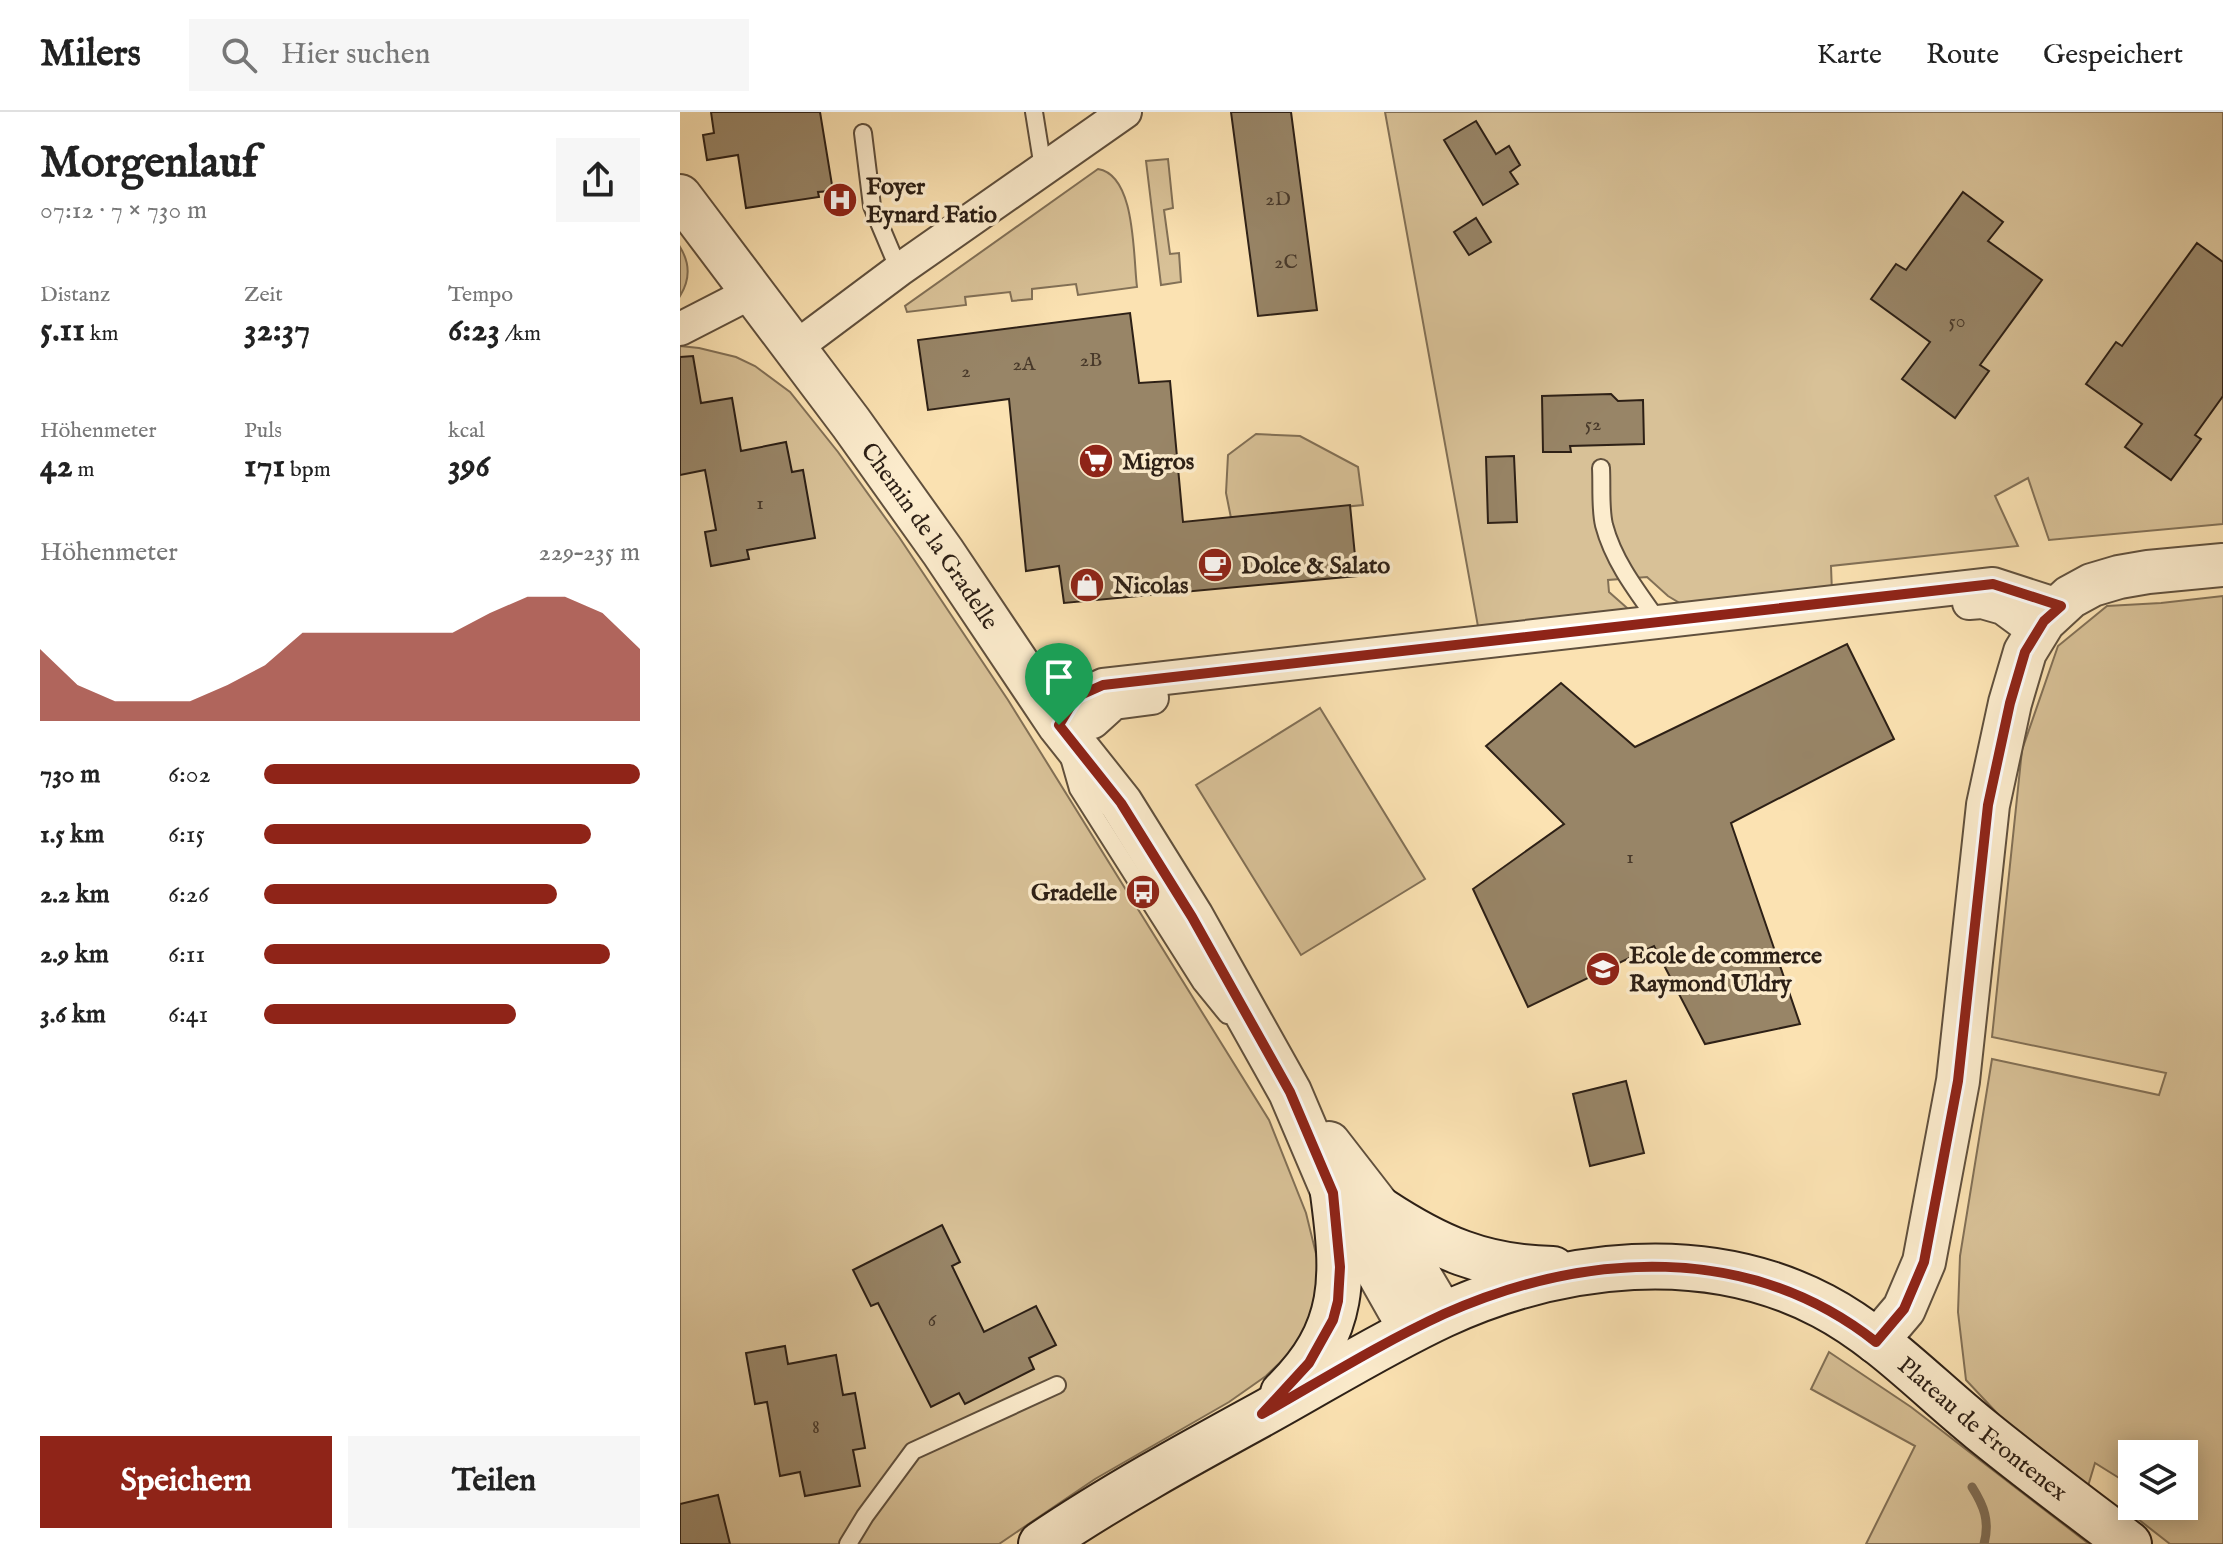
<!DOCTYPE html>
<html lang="de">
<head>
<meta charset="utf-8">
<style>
  :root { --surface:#fff; --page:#f6f6f6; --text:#222; --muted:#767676; --line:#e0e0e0; --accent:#8f2418 }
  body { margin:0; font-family:"IM FELL English",serif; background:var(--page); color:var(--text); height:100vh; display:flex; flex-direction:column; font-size:30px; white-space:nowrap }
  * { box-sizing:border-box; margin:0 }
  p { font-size:26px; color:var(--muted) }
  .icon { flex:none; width:44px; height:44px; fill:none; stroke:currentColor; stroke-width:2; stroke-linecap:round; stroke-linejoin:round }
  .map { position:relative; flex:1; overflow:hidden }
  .details { display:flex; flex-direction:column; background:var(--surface); width:680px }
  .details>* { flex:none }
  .fabs { position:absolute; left:1438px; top:1328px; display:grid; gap:16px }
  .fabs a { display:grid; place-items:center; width:80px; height:80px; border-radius:0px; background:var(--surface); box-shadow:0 4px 20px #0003; font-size:40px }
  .pin { position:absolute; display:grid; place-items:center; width:68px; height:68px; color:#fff; margin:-82px -34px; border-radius:50% 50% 50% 0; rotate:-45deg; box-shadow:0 0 8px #0007 }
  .pin .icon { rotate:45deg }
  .round { display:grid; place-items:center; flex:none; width:84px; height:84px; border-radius:0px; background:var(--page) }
  .head { display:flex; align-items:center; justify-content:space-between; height:136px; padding:0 40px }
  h1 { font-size:44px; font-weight:700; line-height:60px }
  .metrics { display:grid; grid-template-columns:repeat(3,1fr); gap:12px; height:136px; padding:8px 40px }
  .metrics div { display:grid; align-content:center }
  .metrics b { font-size:34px; font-weight:700 }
  .metrics small { font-size:22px; font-weight:400 }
  .metrics p { font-size:22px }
  .chart { height:224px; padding:16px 40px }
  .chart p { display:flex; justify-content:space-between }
  .chart svg { width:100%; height:144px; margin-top:8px; fill:var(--accent); opacity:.7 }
  .primary-button { display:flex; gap:16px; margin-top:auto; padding:16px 40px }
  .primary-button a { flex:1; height:92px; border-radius:0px; background:var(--accent); color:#fff; font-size:32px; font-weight:700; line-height:92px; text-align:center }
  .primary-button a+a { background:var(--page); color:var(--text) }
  ul { padding:0 40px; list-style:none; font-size:26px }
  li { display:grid; grid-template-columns:128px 96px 1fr; align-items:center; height:60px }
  li i { height:20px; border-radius:10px; background:var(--accent) }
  header { display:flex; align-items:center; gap:48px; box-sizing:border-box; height:112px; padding:0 40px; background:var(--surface); border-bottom:2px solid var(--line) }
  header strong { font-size:38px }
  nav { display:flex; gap:44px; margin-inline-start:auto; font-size:28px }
  .search { width:560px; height:72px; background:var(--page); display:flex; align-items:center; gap:20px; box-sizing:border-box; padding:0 28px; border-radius:0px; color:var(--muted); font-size:30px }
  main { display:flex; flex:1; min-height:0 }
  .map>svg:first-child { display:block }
  .green { fill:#d8c197; stroke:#827056; stroke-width:2 }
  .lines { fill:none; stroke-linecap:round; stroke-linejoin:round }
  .stream { stroke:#7f6d54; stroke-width:9 }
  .building { fill:#988567; stroke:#2d2016; stroke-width:2 }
  .service-casing { stroke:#60503d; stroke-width:20 }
  .minor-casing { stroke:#60503d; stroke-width:36 }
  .tertiary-casing { stroke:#60503d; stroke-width:46 }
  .secondary-casing { stroke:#2d2016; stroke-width:48 }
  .service { stroke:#fceccd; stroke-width:16 }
  .minor { stroke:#fceccd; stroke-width:32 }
  .tertiary { stroke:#fceccd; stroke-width:42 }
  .secondary { stroke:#fceccd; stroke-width:44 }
  .route-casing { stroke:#fff; stroke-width:16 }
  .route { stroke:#8f2418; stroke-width:10 }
  .labels { text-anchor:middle; stroke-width:7; stroke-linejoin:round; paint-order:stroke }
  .number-label { font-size:20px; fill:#48392a }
  .poi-label { font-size:24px; font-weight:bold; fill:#2d2016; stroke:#fceccd; text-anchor:start }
  .street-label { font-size:24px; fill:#2d2016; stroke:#fceccd }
</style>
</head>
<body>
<header>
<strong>Milers</strong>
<div class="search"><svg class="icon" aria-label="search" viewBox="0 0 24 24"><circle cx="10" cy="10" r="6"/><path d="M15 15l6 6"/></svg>Hier suchen</div>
<nav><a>Karte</a><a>Route</a><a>Gespeichert</a></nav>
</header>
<main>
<section class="details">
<div class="head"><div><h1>Morgenlauf</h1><p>07:12 · 7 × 730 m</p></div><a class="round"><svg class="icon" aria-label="share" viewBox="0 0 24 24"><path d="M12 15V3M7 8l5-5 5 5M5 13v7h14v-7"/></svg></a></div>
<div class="metrics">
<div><p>Distanz</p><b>5.11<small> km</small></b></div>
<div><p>Zeit</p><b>32:37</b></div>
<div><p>Tempo</p><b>6:23<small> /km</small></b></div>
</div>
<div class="metrics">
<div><p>Höhenmeter</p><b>42<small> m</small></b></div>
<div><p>Puls</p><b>171<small> bpm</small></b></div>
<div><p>kcal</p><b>396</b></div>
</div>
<div class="chart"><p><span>Höhenmeter</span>229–235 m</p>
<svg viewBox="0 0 160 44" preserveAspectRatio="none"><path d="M0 44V22L10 33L20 38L30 38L40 38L50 33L60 27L70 17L80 17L90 17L100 17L110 17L120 11L130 6L140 6L150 11L160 22V44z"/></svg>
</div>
<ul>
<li><b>730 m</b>6:02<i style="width:100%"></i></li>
<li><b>1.5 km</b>6:15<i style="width:87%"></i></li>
<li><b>2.2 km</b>6:26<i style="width:78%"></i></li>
<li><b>2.9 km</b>6:11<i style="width:92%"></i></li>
<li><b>3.6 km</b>6:41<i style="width:67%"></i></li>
</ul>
<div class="primary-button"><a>Speichern</a><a>Teilen</a></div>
</section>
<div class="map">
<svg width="1543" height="1432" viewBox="0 0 1543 1432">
  <rect width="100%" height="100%" fill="#fbe2b2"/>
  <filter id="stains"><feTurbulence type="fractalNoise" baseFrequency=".0025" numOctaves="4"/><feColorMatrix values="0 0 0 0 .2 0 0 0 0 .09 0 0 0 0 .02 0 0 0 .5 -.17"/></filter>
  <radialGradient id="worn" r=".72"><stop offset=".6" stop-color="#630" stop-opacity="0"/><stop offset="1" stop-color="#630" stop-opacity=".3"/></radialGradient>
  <!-- green -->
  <g class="green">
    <path d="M705,0H1543V412L1369,428L1348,366L1315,384L1338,434L1151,454L1152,481L1008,496L988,484L967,465L928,468L929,480L955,503L799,520Z"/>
    <path d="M488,47L493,96L484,98L490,142L499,141L501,170L481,173L466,49Z"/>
    <path d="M418,57C456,63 453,144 457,175L398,183L396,172L352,177V187L332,189L330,180L285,185L286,193L227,200L225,194Z"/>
    <path d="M0,135C10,151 10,168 0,184Z"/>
    <path d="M0,234L19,236L56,245L75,254L110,280L158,340L219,425L328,588L589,1008L626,1101L640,1158L635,1204L610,1241L586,1264L549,1290L415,1367L319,1432H0Z"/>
    <path d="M576,322L620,324L678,355L683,393L551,406L546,381L548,343Z"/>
    <path d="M1543,484V1432H1490L1449,1400L1457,1394H1504V1342H1452V1374L1415,1351L1408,1374L1331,1316L1286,1268L1278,1200L1280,1144L1312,947L1479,983L1486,961L1312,925L1342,638L1378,534L1427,494L1481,491Z"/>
    <path d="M640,596L745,767L621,843L516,673Z"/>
    <path d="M1149,1240L1231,1295L1409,1432H1186L1235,1334L1131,1277Z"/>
  </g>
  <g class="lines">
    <!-- stream -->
    <path class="stream" d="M1292,1375C1304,1394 1310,1409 1304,1432"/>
  </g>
  <!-- building -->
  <g class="building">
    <path d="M31,0H140L153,79L138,80L139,85L66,96L58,43L27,48L23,23L34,21Z"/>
    <path d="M551,0H611L637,198L578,204Z"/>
    <path d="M796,9L816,42L829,34L840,53L830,60L838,72L803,93L764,28Z"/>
    <path d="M1283,80L1323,110L1308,129L1362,168L1300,253L1309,259L1275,306L1222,267L1250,230L1191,187L1216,152L1226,158Z"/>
    <path d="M796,106L811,130L789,143L774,120Z"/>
    <path d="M1517,131L1543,150V284L1515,323L1521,327L1491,368L1445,335L1462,312L1406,272L1436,230L1442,234Z"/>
    <path d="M450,201L459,271L490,269L503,410L670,393L677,464L384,491L379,454L346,459L329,287L248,298L238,228Z"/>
    <path d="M13,244L21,291L52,286L61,339L106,330L112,360L123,358L135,426L67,438L69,447L31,454L25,420L36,418L25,358L0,363V245Z"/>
    <path d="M931,282L938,289L963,288L964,332L890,334L891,340H863L862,284Z"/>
    <path d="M834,344L837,410L808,411L806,345Z"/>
    <path d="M1167,532L1214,627L1051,711L1120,912L1025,932L974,834L848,895L793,777L884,712L806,634L881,571L955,635Z"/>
    <path d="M946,969L964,1041L910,1054L893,982Z"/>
    <path d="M262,1113L280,1150L272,1154L304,1220L356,1194L376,1233L349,1246L354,1257L285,1292L279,1281L251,1295L198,1191L191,1194L173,1158Z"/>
    <path d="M105,1234L108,1252L156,1243L163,1283L175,1281L185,1336L173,1338L180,1374L125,1384L120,1360L100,1364L87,1290L75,1292L66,1241Z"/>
    <path d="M38,1383L50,1432H0V1392Z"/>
  </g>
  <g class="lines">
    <!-- service casing -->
    <g class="service-casing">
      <g id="service">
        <path d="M354,0L363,56"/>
        <path d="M183,21L192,94L219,158"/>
        <path d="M921,356C922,374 920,396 924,413C934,451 959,482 981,513"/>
        <path d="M390,649L398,677L521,871L547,903"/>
        <path d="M168,1432L185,1404L233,1339L377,1273"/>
      </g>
    </g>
    <!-- minor casing -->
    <g class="minor-casing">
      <g id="minor">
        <path d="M0,217L74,179"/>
        <path d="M116,235L219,158L445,0"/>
        <path d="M1289,491L1302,490L1323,496L1342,510L1364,509"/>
        <path d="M379,613L396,585L423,573L1313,472L1381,494"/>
        <path d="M379,613L413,610L434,591L472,586"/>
      </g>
    </g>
    <!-- tertiary casing -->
    <g class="tertiary-casing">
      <g id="tertiary">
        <path id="s1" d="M0,84L171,311L263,440L379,613L441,691L512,805L610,980L653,1081L731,1219"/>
        <path d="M649,1031L701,1098L763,1203"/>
        <path d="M1196,1230L1224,1197L1244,1150L1278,969L1308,693L1330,591L1345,540L1364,509L1390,485L1412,473L1439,465L1468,460L1543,453"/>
      </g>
    </g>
    <!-- secondary casing -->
    <g class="secondary-casing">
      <g id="secondary">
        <path d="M701,1098C757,1135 804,1156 873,1157"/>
        <path d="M603,1281C668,1218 664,1164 653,1081"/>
        <path id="s2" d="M361,1432C432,1384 507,1343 582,1302C642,1269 701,1232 763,1203C881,1149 1025,1132 1143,1194C1202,1225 1249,1276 1300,1317C1349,1357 1399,1394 1449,1432"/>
      </g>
    </g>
    <!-- service -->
    <use href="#service" class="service"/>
    <!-- minor -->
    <use href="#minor" class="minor"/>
    <!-- tertiary -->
    <use href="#tertiary" class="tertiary"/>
    <!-- secondary -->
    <use href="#secondary" class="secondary"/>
  </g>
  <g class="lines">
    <!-- route casing -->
    <g class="route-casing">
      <path id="route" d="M1313,472L1381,494L1364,509L1345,540L1330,591L1308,693L1278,969L1244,1150L1224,1197L1196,1230C1069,1130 906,1139 764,1202C701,1231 642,1268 582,1302L629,1251L653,1208L658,1189L660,1155L653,1081L610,980L512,805L441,691L379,613L396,585L423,573Z"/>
    </g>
    <!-- route -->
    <use href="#route" class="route"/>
  </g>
  <!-- icons -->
  <defs>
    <g id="hospital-disc" transform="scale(1.8)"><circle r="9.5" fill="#8f2418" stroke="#fceccd"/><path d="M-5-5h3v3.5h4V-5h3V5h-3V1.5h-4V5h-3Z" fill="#fff"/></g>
    <g id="supermarket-disc" transform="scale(1.8)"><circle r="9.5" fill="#8f2418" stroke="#fceccd"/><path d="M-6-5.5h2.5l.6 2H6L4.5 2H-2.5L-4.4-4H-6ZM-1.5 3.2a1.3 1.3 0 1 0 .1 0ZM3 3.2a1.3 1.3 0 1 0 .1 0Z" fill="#fff"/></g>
    <g id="cafe-disc" transform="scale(1.8)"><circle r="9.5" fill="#8f2418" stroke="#fceccd"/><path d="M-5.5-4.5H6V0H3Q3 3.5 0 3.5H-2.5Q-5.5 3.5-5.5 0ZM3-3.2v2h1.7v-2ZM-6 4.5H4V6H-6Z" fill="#fff"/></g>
    <g id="shop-disc" transform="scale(1.8)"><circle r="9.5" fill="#8f2418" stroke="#fceccd"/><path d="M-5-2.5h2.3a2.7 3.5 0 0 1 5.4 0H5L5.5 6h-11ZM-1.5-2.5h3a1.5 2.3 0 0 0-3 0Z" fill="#fff"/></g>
    <g id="bus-disc" transform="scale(1.8)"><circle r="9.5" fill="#8f2418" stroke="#fceccd"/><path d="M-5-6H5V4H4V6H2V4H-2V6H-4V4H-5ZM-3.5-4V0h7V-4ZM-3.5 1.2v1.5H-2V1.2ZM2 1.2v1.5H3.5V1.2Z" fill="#fff"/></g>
    <g id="school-disc" transform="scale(1.8)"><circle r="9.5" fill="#8f2418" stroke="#fceccd"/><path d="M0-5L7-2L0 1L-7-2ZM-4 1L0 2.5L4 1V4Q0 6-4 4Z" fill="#fff"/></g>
  </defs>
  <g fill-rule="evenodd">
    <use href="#hospital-disc" x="160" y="88"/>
    <use href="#supermarket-disc" x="416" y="349"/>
    <use href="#cafe-disc" x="535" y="453"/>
    <use href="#shop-disc" x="407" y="473"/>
    <use href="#bus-disc" x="463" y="780"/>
    <use href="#school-disc" x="923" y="857"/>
  </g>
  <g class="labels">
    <!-- number labels -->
    <g class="number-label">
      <text x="598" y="93">2D</text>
      <text x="606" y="156">2C</text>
      <text x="1277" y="215">50</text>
      <text x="411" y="254">2B</text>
      <text x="344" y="258">2A</text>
      <text x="286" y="265">2</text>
      <text x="913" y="318">52</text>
      <text x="80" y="397">1</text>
      <text x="950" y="751">1</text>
      <text x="252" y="1214">6</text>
      <text x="136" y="1321">8</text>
    </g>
    <!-- poi labels -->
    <g class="poi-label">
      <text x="186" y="82">Foyer<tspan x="186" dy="28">Eynard Fatio</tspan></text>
      <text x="442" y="357">Migros</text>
      <text x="561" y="461">Dolce &amp; Salato</text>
      <text x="433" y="481">Nicolas</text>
      <text x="437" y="788" text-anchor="end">Gradelle</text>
      <text x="949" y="851">Ecole de commerce<tspan x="949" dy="28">Raymond Uldry</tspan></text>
    </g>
    <!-- street labels -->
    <g class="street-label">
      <text dy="8" stroke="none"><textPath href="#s1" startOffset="422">Chemin de la Gradelle</textPath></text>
      <text dy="8" stroke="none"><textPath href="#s2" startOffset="1058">Plateau de Frontenex</textPath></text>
    </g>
  </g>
  <rect width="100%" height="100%" filter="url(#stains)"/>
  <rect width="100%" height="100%" fill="url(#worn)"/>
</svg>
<div class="fabs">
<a><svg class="icon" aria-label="layers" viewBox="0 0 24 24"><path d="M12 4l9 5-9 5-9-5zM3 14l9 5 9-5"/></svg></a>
</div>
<div class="pin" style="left:379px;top:613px;background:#1e9e55"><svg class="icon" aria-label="arrive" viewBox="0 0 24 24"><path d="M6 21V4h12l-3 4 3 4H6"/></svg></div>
</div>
</main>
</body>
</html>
